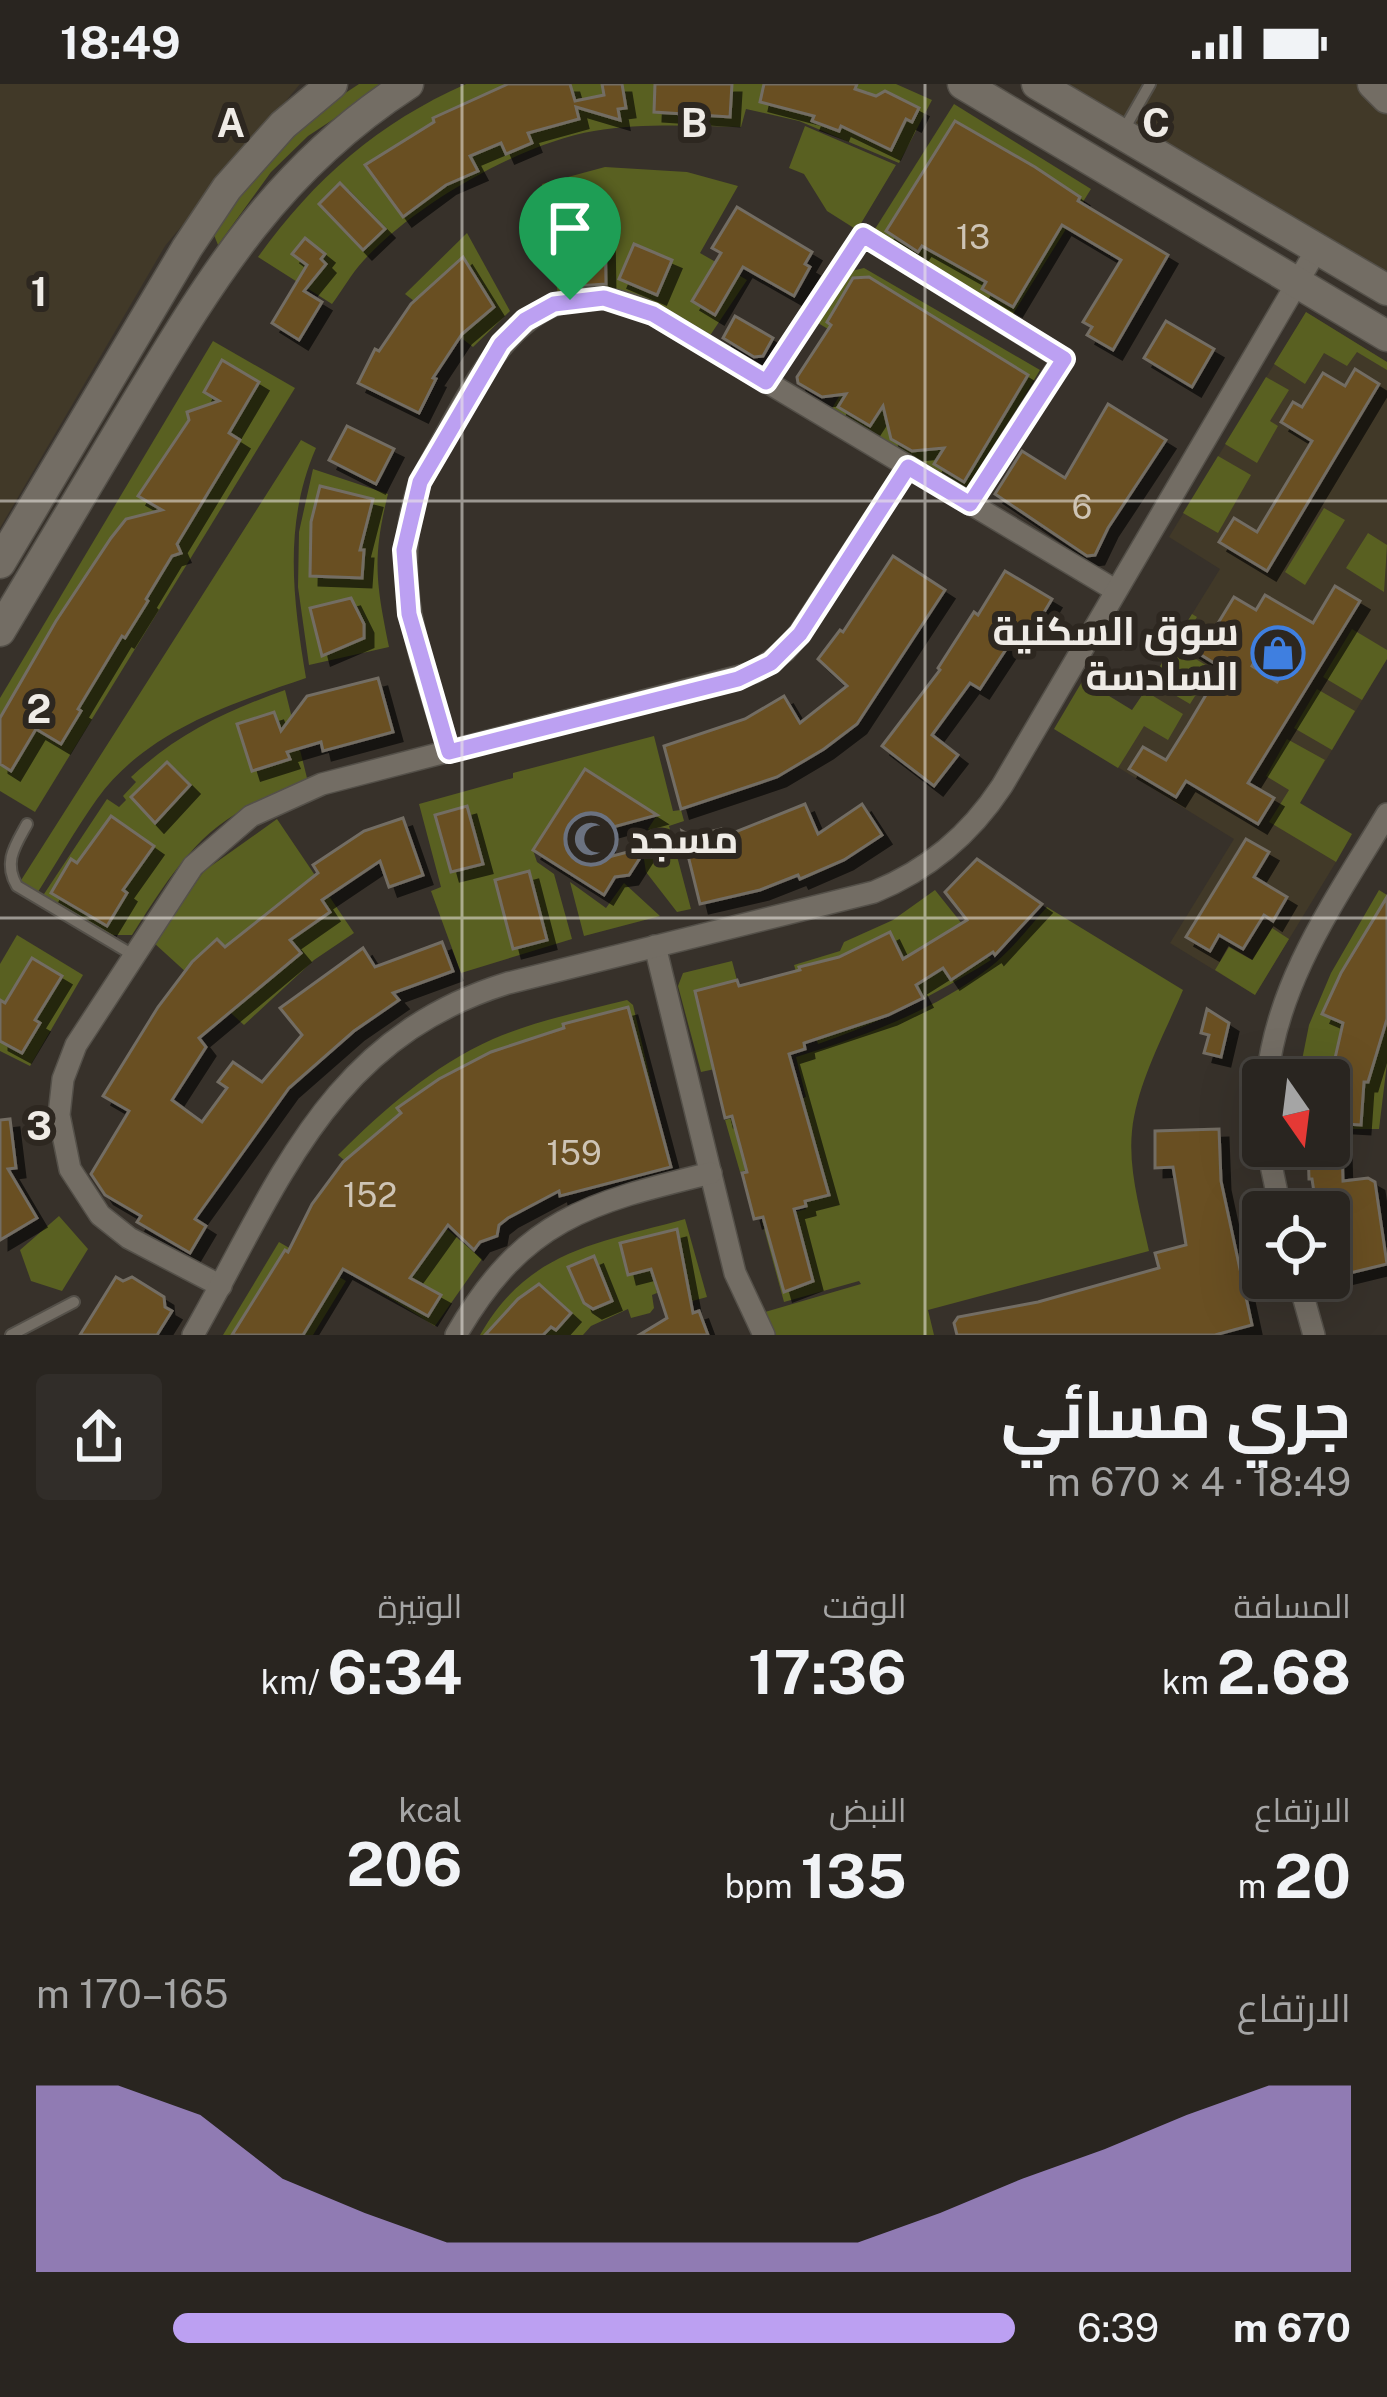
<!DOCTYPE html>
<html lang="ar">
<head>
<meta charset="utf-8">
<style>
  :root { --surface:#292520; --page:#312d29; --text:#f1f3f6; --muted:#a5a5a5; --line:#45423e; --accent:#bca0f2 }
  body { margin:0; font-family:"Public Sans",Cairo,sans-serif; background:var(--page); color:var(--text); direction:rtl; height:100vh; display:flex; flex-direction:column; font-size:45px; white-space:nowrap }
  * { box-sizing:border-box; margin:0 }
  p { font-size:39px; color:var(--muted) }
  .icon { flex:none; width:66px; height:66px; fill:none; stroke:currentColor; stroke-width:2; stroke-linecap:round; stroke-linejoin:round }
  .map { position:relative; height:1251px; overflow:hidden; direction:ltr }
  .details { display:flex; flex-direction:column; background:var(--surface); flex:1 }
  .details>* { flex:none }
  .needle { width:78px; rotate:166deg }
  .buttons { position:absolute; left:1242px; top:975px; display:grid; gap:24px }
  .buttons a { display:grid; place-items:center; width:108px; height:108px; border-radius:12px; background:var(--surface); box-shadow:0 12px 48px #0002,0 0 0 3px var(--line); font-size:60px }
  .pin { position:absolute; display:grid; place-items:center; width:102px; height:102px; color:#fff; margin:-123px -51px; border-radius:50% 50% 50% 0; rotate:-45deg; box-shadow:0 0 12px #0007 }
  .pin .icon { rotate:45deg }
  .round { display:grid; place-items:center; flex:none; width:126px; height:126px; border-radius:12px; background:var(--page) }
  .overview { display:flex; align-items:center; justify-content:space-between; height:204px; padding:0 36px }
  h1 { font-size:66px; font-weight:700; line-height:90px }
  .figures { display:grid; grid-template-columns:repeat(3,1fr); gap:18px; height:204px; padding:12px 36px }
  .figures div { display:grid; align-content:center }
  .figures b { font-size:60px; font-weight:700 }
  .figures small { font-size:33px; font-weight:400 }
  .figures p { font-size:33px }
  .chart { height:336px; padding:24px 36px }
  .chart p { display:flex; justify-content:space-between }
  .chart svg { width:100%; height:216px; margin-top:12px; fill:var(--accent); opacity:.7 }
  ul { padding:0 36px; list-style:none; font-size:39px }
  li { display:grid; grid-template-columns:192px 144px 1fr; align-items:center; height:90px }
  li i { height:30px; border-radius:15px; background:var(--accent) }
  .status { display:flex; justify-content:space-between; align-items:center; height:84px; padding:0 60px; background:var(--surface); direction:ltr }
  .status svg { height:33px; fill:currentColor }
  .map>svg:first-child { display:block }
  .commercial { fill:#413928 }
  .green { fill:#596021 }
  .building { fill:#694f21; stroke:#736d64; stroke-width:3; fill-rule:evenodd; filter:url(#shadow) }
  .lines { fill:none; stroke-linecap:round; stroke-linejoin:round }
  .lane-casing { stroke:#545049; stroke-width:14 }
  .street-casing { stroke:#545049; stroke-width:24 }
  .secondary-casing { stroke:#545049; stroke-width:33 }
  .lane { stroke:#736d64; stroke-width:10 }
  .street { stroke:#736d64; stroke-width:21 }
  .secondary { stroke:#736d64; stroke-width:30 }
  .route-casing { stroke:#fff; stroke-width:24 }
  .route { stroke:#bca0f2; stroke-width:15 }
  .grid { fill:none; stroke:#efebe6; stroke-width:3; stroke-opacity:0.55 }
  .labels { text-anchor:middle; stroke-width:12; stroke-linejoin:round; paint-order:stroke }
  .number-label { font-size:33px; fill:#cec4b5 }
  .poi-label { font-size:39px; font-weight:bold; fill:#efebe6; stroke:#2d2720; text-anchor:end }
  .grid-label { font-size:39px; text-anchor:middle; font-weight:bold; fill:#efebe6; stroke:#2d2720; stroke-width:12; stroke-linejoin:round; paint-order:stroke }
</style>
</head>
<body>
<div class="status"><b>18:49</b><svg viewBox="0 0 49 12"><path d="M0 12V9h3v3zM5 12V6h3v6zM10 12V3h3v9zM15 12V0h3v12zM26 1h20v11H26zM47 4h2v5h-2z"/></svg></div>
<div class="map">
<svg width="1387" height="1251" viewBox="0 0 1387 1251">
  <defs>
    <filter id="shadow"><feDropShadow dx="9" dy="9" stdDeviation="0" flood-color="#0009"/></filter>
  </defs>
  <rect width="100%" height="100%" fill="#37312a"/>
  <!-- commercial -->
  <g class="commercial">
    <path d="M0,0H300L165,162L0,444Z"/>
    <path d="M1042,0H1387V205Z"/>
    <path d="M1306,228L1387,278V575L1300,719L1270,738L1336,778L1255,911L1170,859L1234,755L1103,674L1220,485L1169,453Z"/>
  </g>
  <!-- green -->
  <g class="green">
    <path d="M359,0H387L308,52L271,88L218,161L214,151C249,88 299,38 359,0Z"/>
    <path d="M466,0H896L932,16L899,79L799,37L746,25L741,43C692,42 643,39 594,47C520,59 406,125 358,183C349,194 341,208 332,220L258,173C314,95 378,39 466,0Z"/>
    <path d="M954,20L1091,105L1013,230L875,145Z"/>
    <path d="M805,42L896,81L857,146L827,127L804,90L789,84Z"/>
    <path d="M605,83L687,88L738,102L700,169L747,196L707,256L662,231L558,211L542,100Z"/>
    <path d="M467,149L510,227L473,263L405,210Z"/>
    <path d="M864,184L1040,286L965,412L828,331L866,268L818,239L851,187Z"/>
    <path d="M1306,228L1387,278V286L1357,268L1347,282L1324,269L1305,300L1274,280Z"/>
    <path d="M213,257L295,304L35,728L0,707V614Z"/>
    <path d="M1266,293L1289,306L1270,337L1278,342L1257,379L1225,360Z"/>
    <path d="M301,356L316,364C283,440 293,515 306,594C230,620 146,647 97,715C75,746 56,780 36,811L18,801Z"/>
    <path d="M1218,372L1251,391L1218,449L1183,429Z"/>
    <path d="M313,385L388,410C372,474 376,499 389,563L309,581L298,503L299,448Z"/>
    <path d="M1324,424L1345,436L1305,501L1285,488Z"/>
    <path d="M1368,449L1387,461L1384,508L1346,484Z"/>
    <path d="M1192,530L1197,533L1178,564L1212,585L1190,620L1151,597Z"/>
    <path d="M1352,545L1387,566V575L1362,616L1323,593Z"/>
    <path d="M1083,596L1132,626L1145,607L1183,630L1168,656L1144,642L1118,684L1054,645Z"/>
    <path d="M1317,605L1355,627L1332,666L1294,644Z"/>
    <path d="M285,606L308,698C210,729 185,768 132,851H112L42,813L107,715L119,723L126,716L123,712L136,698L131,693C177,650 226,627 285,606Z"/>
    <path d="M654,652L673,727L681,726L684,737L669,742L691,825L677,828L646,788L643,769L655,751L648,745L657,731L585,686L533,766L537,778L554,790L572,855L461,889L431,807L441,803L419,720L513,694V689Z"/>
    <path d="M1287,655L1325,676L1300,719L1352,750L1336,778L1269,738L1289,706L1266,692Z"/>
    <path d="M277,735L354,849L314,876L244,941L154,859L204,787Z"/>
    <path d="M570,798L606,824L624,799L660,832L584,852Z"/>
    <path d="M935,806L991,876C935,911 880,939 818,960L794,881L840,867L844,858L893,836Z"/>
    <path d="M1379,806L1387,811V979L1379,1045H1329V996H1298L1309,941L1331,889Z"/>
    <path d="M1047,823L1183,906C1165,949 1137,999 1132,1047C1128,1086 1141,1129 1149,1167L928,1226L934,1251H774L765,1228L861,1200L859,1197L784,1218L762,1137L806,1125L805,1117L828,1111L819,1076L785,1075L740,1088L725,1036L806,1013L796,973C864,952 932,928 989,884C1011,867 1029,843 1047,823Z"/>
    <path d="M1272,844L1289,855L1255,911L1215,886L1229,863L1252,876Z"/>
    <path d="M17,851L83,891L30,982L0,967V880Z"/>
    <path d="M732,877L737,896L695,908L715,985L701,988L678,902L683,889Z"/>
    <path d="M627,916L633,921L651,998L579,1018L414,1117L482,1175L435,1242L359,1195L405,1126L338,1071C384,1025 433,982 493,955C535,937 583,927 627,916Z"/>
    <path d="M59,1132L88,1165L62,1207L31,1197L20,1166Z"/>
    <path d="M685,1135L707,1213L678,1221L681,1181L685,1179L676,1145L620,1159L628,1191L657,1184L661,1197L655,1199L657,1209L652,1211L654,1224L650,1229L631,1234L628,1225L591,1242L583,1251H480C528,1166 599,1159 685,1135Z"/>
    <path d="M279,1158L346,1197L313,1251H223Z"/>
  </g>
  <!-- building -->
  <g class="building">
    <path d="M508,0H570L575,17L604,11L602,0H622L626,24L618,25L620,36L576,23L579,35L528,49L532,59L506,70L501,59L470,72L478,87L446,101L403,133L365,81L434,38L433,34Z"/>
    <path d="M655,0H732L730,33L654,28Z"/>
    <path d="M764,0H857L855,5L876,12L885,7L919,24L912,38L906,35L891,66L841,42L839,47L812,37L814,32L760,18Z"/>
    <path d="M955,37L1035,83L1080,113L1078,117L1168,171L1113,266L1087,251L1092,243L1083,238L1121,176L1062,141L1013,223L982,205L986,198L922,162L918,168L886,147Z"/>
    <path d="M340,99L385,145L363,166L319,120Z"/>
    <path d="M737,123L812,168L805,180L810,183L794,212L743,183L715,231L692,217L721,169L712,164Z"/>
    <path d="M562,140H605L606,200L562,203Z"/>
    <path d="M305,154L325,170L321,175L326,180L304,207L322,218L299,256L272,239L307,181L292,170Z"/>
    <path d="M634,160L672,176L657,211L619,195Z"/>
    <path d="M463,173L494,223L462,250L433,294L436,295L419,329L358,299L375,265L379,267L411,220Z"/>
    <path d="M869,193L1028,291L964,398L934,380L944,364L912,367L891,355L883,322L870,342L838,323L846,310L822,313L798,299L797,293L831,241L827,238L853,194Z"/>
    <path d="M735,232L773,254L763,272L754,273L723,254Z"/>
    <path d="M1166,237L1214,265L1192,303L1144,274Z"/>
    <path d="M222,276L259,298L229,349L240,356L177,460L181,469L172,472L146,515L148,517L125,554L122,552L78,625L81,627L61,660L36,645L11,687L0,680V634L56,537L111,454L126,435L162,426L138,412L189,336L187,328L219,317L204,308Z"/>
    <path d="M1355,285L1379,300L1267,487L1219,458L1234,434L1257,448L1312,357L1281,338L1293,318L1302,323L1323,289L1345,302Z"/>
    <path d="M1108,320L1166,356L1108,444L1095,471L1087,472L995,410L1022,367L1065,394Z"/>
    <path d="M347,342L394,365L376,400L329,376Z"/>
    <path d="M320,402L373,415L360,466H364L362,494L310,492L311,438Z"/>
    <path d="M893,472L945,506L857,640L824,665L777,693L681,725L664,662L745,635L784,612L800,639L847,602L818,575L840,546L843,548Z"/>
    <path d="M1005,487L1052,515L1031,550L1020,544L980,605L970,599L932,651L958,671L934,702L882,662L940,586L938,584L974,528L978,531Z"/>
    <path d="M1335,502L1360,517L1248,699L1274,714L1258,740L1186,697L1176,713L1129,685L1143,663L1166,676L1188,641L1222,584L1190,564L1202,543L1212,549L1234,513L1256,526L1265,511L1313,539ZM1269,553L1296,568L1277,598L1252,582Z"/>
    <path d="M351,514L364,540V554L322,572L310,524Z"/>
    <path d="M378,594L393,648L323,667L321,658L287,668L290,675L252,687L237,640L274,628L281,647L307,612Z"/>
    <path d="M167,678L190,701L155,739L131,713Z"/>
    <path d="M585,685L657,731L602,746L609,773L647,763L629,791L615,793L604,811L533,766Z"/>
    <path d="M805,720L818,750L862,720L882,751L844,776L800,795L798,791L760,806L700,820L682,747L691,752L721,745L723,753Z"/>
    <path d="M467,722L483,780L451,788L435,731Z"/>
    <path d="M111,732L154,762L123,806L127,809L107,842L51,809L71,775L77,779Z"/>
    <path d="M403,734L423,791L389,803L380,777L322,816L330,828L290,856L301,869L199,954L206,963L172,1016L202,1038L227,1004L218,998L233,978L262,998L302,951L280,924L363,864L375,883L442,858L453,887L393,909L399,916L354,947L289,1004L195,1135L206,1142L190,1169L137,1138L141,1132L105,1111L91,1090L129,1027L103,1012L158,923L192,878L217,855L225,863L318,789L313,781L364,747Z"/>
    <path d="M1246,755L1269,768L1254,793L1287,813L1273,837L1264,831L1243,865L1219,851L1210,867L1186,853Z"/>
    <path d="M977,775L1042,820L995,871L993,868L951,896L943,884L916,901L923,914L888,931L804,959L805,965L789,970L829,1111L805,1117L806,1122L794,1125L813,1197L784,1208L763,1133L754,1135L742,1089L747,1088L732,1032L725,1034L695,907L737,896L739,902L800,886L799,883L839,873L890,848L903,875L967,836L945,808Z"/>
    <path d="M529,787L547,856L513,865L495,796Z"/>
    <path d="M1387,813V935L1368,998H1364L1361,1041L1329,1039V1001L1343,939L1322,930L1341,889Z"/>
    <path d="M32,874L62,892L35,936L40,939L22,969L0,957V916L5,919Z"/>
    <path d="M628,923L671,1083L560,1112L559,1107L508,1134L499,1141L497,1152L480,1158L474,1166L448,1141L410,1194L441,1211L428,1232L343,1185L303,1251H232L285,1166L288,1168L312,1120L343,1078L401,1029L397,1024L439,995L491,968L564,944L563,940Z"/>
    <path d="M1207,925L1229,939L1221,973L1204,969L1209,951L1201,949Z"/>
    <path d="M10,1035L16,1084L8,1085L37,1134L0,1156V1036Z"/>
    <path d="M1219,1045L1221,1097L1252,1241L1215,1251H957L954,1239L958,1233L1038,1218L1159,1184L1155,1169L1186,1161L1173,1083L1155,1084V1047Z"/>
    <path d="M1308,1062H1342L1343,1097L1368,1094L1375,1098L1387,1180L1329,1194V1128H1317L1312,1095H1309Z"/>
    <path d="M677,1145L693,1229L699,1227L708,1251H639L667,1234L651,1185L628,1191L620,1159Z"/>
    <path d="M594,1172L612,1217L593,1225L584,1219L568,1183Z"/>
    <path d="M116,1193L123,1197L132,1193L164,1213L165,1223L172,1227L157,1251H80Z"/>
    <path d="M539,1200L571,1229L556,1246L551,1243L543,1251H485L518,1215Z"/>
  </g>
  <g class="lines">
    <!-- lane casing -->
    <g class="lane-casing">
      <g id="lane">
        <path d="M1122,49L1150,0"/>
        <path d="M27,740C15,762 3,778 17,802L133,871"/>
        <path d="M11,1251L74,1218"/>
      </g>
    </g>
    <!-- street casing -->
    <g class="street-casing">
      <g id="street">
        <path d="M766,298L863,151L1063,275L970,420"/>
        <path d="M449,668C422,574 386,495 420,398C472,309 523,165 653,230L1115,506"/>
        <path d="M655,862L735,1189L764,1251"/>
        <path d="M1267,996C1277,896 1337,814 1387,730"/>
        <path d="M1267,1062L1281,1128"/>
        <path d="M1298,1194L1314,1251"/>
        <path d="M221,1202L129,1154L100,1131L70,1085L59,1031L63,995L76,961L193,782L251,732L322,700L755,588L785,567L799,550L908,383"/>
        <path d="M193,1251C279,1100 327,955 508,899L874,808C928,786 969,752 1002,702L1317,165"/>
        <path d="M456,1251C523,1135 588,1119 711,1089"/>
      </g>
    </g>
    <!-- secondary casing -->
    <g class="secondary-casing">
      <g id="secondary">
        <path d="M963,0L1387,252"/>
        <path d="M1037,0L1387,206"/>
        <path d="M1373,0L1387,14"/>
        <path d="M0,479L187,164L227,104L283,41L332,0"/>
        <path d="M0,547C44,473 88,400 132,326C212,193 275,86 408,0"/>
      </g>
    </g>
    <!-- lane -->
    <use href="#lane" class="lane"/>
    <!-- street -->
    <use href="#street" class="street"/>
    <!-- secondary -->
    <use href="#secondary" class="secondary"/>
  </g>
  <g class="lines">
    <!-- route casing -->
    <g class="route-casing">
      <path id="route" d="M863,151L1064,275L970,420L908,383L800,550L771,579L738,595L449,668L409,530L404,466L420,398L501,260L525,236L554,220L604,214L653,230L766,298Z"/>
    </g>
    <!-- route -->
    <use href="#route" class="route"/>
  </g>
  <!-- grid -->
  <path class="grid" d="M462,0V1251M925,0V1251M0,417H1387M0,834H1387"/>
  <!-- icons -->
  <defs>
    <g id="shop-ring" transform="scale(2.7)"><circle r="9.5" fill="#2d2720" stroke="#3f7fe0" stroke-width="1.5"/><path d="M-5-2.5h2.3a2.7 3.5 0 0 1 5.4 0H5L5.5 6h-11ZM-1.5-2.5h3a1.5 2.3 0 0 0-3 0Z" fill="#3f7fe0"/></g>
    <g id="mosque-ring" transform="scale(2.7)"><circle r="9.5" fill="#2d2720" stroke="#6b7280" stroke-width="1.5"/><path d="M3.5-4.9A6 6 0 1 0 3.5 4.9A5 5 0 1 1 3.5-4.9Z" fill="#6b7280"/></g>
  </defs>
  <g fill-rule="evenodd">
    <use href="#shop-ring" x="1278" y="569"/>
    <use href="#mosque-ring" x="591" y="755"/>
  </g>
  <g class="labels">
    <!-- number labels -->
    <g class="number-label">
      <text x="973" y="165">13</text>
      <text x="1082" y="435">6</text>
      <text x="574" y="1081">159</text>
      <text x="370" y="1123">152</text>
    </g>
    <!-- poi labels -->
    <g class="poi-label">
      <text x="1239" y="561">سوق السكنية<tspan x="1239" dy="45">السادسة</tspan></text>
      <text x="630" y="769" text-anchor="start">مسجد</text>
    </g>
  </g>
  <g class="grid-label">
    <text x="231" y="53">A</text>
    <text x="694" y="53">B</text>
    <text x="1156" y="53">C</text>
    <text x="39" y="222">1</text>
    <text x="39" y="639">2</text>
    <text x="39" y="1056">3</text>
  </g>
</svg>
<div class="buttons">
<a><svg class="needle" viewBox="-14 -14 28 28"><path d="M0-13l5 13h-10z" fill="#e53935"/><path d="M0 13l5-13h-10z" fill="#a5a5a5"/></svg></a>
<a><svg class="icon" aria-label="locate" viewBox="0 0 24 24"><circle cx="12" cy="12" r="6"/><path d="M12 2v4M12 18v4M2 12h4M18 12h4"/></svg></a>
</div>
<div class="pin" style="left:570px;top:216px;background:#1e9e55"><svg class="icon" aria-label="arrive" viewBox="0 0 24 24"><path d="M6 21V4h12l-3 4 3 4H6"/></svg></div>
</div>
<section class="details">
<div class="overview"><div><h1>جري مسائي</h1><p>18:49 · 4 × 670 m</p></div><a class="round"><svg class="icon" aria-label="share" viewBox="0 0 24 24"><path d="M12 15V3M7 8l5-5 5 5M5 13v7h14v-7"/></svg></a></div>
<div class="figures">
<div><p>المسافة</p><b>2.68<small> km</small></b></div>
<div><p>الوقت</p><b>17:36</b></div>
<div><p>الوتيرة</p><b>6:34<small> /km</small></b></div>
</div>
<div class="figures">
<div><p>الارتفاع</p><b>20<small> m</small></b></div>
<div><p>النبض</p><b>135<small> bpm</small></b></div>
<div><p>kcal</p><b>206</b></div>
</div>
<div class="chart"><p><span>الارتفاع</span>165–170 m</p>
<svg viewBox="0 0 160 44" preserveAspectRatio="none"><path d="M0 44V6L10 6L20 12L30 25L40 32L50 38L60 38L70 38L80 38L90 38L100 38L110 32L120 25L130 19L140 12L150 6L160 6V44z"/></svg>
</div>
<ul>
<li><b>670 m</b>6:39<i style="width:86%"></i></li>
</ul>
</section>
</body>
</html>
